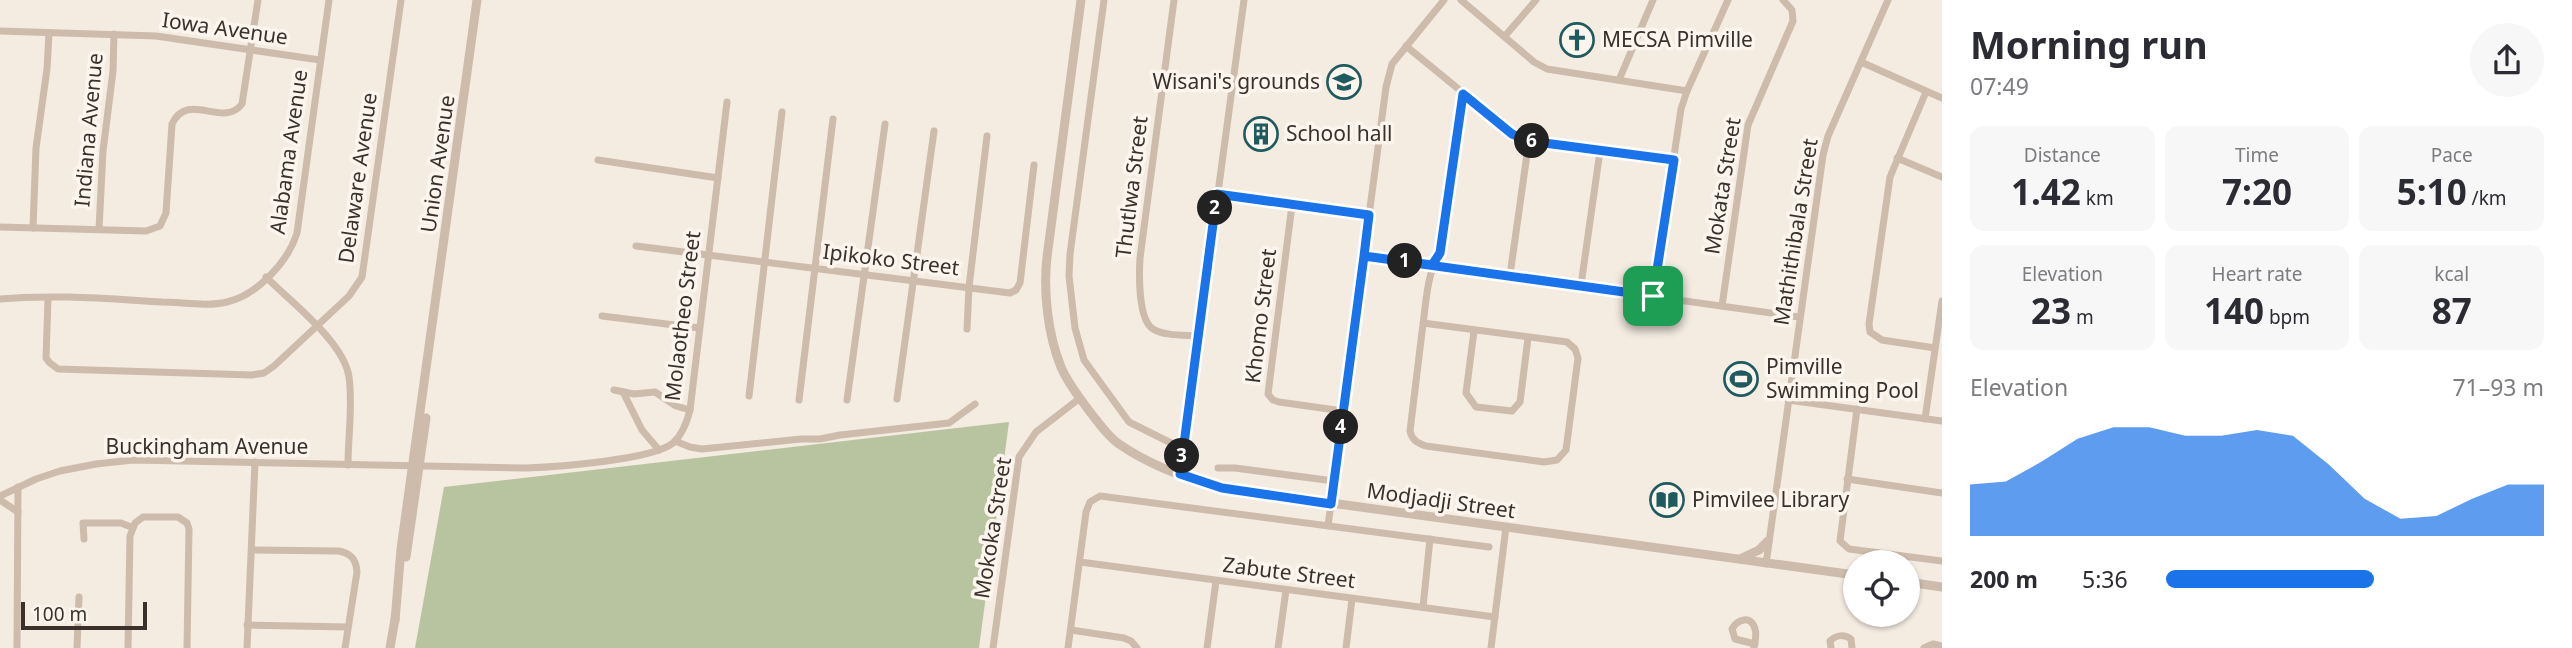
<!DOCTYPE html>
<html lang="en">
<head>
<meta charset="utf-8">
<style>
  :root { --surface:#fff; --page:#f7f7f7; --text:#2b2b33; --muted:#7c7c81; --accent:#1a73e8 }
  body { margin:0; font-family:"Noto Sans",sans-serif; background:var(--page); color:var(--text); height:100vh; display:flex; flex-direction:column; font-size:26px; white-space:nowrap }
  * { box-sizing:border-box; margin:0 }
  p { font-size:23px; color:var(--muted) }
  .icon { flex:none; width:38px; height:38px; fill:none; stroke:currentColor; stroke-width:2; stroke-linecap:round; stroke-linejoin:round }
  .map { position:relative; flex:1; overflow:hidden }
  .sheet { display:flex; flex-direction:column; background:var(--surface); width:630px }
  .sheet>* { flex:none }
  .buttons { position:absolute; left:1843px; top:550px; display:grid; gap:14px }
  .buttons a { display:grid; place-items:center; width:77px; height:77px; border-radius:50%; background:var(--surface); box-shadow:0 2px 5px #0004; font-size:35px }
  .scale { position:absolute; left:21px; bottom:18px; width:126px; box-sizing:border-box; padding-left:7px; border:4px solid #3b302b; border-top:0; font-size:19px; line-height:24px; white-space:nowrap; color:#3b302b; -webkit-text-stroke:5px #fbf5ee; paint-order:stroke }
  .pin { position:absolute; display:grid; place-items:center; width:60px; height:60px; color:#fff; margin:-30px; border-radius:14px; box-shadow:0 4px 10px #0006 }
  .km { position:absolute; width:35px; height:35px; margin:-18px; border-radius:50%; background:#222; color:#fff; font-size:19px; line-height:35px; text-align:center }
  .round { display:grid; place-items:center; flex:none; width:74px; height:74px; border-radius:37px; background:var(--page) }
  .overview { display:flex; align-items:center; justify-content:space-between; height:119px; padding:0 28px }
  h1 { font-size:38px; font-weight:700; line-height:52px }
  .metrics { display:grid; grid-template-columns:repeat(3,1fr); gap:10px; height:119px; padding:7px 28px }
  .metrics div { display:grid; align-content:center; border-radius:14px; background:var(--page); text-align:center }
  .metrics b { font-size:35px; font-weight:700 }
  .metrics small { font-size:19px; font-weight:400 }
  .metrics p { font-size:19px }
  .chart { height:196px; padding:14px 28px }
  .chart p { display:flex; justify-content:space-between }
  .chart svg { width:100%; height:126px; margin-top:7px; fill:var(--accent); opacity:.7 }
  ul { padding:0 28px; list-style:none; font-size:23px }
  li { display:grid; grid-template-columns:112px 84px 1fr; align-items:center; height:52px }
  li i { height:18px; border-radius:9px; background:var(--accent) }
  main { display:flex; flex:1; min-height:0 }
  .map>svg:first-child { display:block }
  .green { fill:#b8c4a0 }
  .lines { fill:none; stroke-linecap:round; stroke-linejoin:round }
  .minor { stroke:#cdbbac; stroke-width:7 }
  .tertiary { stroke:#cdbbac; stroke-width:9 }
  .route-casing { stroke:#fff; stroke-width:14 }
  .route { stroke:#1a73e8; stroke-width:9 }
  .labels { text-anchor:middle; stroke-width:7; stroke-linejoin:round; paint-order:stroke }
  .street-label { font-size:21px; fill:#3b302b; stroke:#fbf5ee }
  .poi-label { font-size:21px; fill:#3b302b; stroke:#fbf5ee; text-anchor:start }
</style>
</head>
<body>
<main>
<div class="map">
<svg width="1942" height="648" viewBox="0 0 1942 648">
  <rect width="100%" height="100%" fill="#f4ebe1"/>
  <!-- green -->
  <path class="green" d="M1009,422L979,648H415L444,487Z"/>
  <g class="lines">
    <!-- minor -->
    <g class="minor">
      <path d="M1104,0L1070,254L1069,276L1075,328L1084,360L1129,422L1183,449"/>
      <path d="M1174,0L1140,258C1139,274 1138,320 1153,329C1164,336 1185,335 1198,336"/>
      <path d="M1461,0L1534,62L1547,69L1687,91"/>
      <path d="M0,31L156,36L320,60"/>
      <path d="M1505,36L1536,0"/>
      <path d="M1406,46L1512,133L1522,138L1674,160"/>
      <path d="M1861,62L1942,98"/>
      <path d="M1619,80L1653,0"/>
      <path d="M1926,92L1890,177L1869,324L1870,332L1882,340L1935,348"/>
      <path d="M1897,158L1942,177"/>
      <path d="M598,160L718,178"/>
      <path d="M1217,194L1369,215"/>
      <path d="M1292,205L1268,394L1273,400L1279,402L1343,411"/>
      <path d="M0,227L146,231L160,226L166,213L172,124C188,90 223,129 242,104L258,0"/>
      <path d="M33,228L36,148L47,69L49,33"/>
      <path d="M99,229L103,151L113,71L114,34"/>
      <path d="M636,246L1010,293L1016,290L1020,283L1034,165"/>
      <path d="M1364,256L1799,317"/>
      <path d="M1510,275L1529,140"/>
      <path d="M266,277C291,302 344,342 349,377C353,405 348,437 348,465"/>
      <path d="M1581,285L1600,151"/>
      <path d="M1653,297L1681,109L1687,91L1728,0"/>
      <path d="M0,299C53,294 109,299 162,302C182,302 206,307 227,302C257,295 288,262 297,233L329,0"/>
      <path d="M48,299L46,358L50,363L58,369L252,375L264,373L274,366L349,296L362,277L401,0"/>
      <path d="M1722,306L1748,125L1793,21L1792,10L1783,0"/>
      <path d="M602,316L699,328"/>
      <path d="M1423,323L1567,342L1575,349L1578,358L1566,450L1557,460L1544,462L1426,446C1417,443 1412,440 1410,431C1414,398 1418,365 1422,332C1426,306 1426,275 1440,252L1463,94"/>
      <path d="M967,329L969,287L987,136"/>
      <path d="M1474,331L1466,393L1476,407L1512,411L1520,402L1528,338"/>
      <path d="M614,390L634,394L655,392L676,406L690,410"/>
      <path d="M623,392L642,430L659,450"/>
      <path d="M749,396L782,112"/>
      <path d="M897,399L934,131"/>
      <path d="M799,400L833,119"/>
      <path d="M847,400L885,124"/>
      <path d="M1788,400L1942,421"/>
      <path d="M1857,409L1840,541L1849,549L1942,561"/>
      <path d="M1925,419L1942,301"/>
      <path d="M675,441L690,447L702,449L801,439H820L840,435L949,423L975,404"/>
      <path d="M1218,468H1235L1334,481"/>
      <path d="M1180,474L1244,0"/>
      <path d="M1847,479L1942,493"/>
      <path d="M0,496L36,479L60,471L96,464L133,460L526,468C556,467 652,460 673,443C683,434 687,422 690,410L727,102"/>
      <path d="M0,500L18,512"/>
      <path d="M1328,526L1386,87L1392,64L1444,0"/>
      <path d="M84,539L83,523H121L131,527"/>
      <path d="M252,550L338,551C351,553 356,559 357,572L345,648"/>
      <path d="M1080,562L1495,617"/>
      <path d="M1766,564L1823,155L1828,136L1888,0"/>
      <path d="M1423,607L1430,539"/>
      <path d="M247,625L347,627"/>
      <path d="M1071,630L1124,638L1131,641L1137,648"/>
      <path d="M17,648L18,487"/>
      <path d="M77,648L79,597"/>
      <path d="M128,648L130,536L135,523L143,517H178L187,523L189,529L187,648"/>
      <path d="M247,648L255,462"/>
      <path d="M993,648L1019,457L1036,432L1080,398"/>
      <path d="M1068,648L1086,512L1090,502L1100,496L1489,547"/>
      <path d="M1207,648L1216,581"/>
      <path d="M1278,648L1286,590"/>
      <path d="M1346,648L1352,599"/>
      <path d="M1491,648L1506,527"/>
      <path d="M1754,648C1755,642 1757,634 1755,629C1751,614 1737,620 1732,629L1735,639L1755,644"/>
      <path d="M1831,648L1830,641C1836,635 1844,634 1851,639L1852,648"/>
      <path d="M1924,648L1933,644L1942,646"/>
    </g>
    <!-- tertiary -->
    <g class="tertiary">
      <path d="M1081,0L1047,257C1043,292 1048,335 1061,367C1068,384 1080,398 1090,412C1099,423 1107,436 1119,444C1148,464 1187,479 1222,488L1855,575"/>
      <path d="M406,557L426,418"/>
      <path d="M1740,559L1759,550L1768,541"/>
      <path d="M1908,582L1942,587"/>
      <path d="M395,621L401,549L477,0"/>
      <path d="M390,648L395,619"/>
    </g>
  </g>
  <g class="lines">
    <!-- route casing -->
    <g class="route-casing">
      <path id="route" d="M1653,296L1364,256L1369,215L1217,194L1180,474L1222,488L1331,504L1364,256L1432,265L1440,253L1463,94L1512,134L1529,141L1674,160L1653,296"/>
    </g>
    <!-- route -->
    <use href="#route" class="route"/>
  </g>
  <!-- icons -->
  <defs>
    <g id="church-ring" transform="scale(1.75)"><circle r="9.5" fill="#fbf5ee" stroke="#1f5a5e" stroke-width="1.5"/><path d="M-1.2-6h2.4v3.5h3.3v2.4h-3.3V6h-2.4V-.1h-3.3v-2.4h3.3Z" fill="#1f5a5e"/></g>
    <g id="school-ring" transform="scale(1.75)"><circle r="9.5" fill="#fbf5ee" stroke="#1f5a5e" stroke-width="1.5"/><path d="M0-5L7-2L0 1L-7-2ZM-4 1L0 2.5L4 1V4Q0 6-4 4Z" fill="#1f5a5e"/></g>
    <g id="building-ring" transform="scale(1.75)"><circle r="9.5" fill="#fbf5ee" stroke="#1f5a5e" stroke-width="1.5"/><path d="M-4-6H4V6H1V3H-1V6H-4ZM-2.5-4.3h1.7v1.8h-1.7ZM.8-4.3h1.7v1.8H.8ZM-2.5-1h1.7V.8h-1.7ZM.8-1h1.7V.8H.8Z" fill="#1f5a5e"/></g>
    <g id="stadium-ring" transform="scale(1.75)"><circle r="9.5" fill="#fbf5ee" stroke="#1f5a5e" stroke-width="1.5"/><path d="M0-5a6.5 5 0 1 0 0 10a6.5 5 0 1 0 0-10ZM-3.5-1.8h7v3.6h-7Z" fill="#1f5a5e"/></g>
    <g id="library-ring" transform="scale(1.75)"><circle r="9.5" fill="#fbf5ee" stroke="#1f5a5e" stroke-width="1.5"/><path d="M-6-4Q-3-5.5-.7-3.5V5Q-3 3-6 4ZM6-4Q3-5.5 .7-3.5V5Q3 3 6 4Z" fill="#1f5a5e"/></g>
  </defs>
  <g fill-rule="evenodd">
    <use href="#church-ring" x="1577" y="40"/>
    <use href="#school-ring" x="1344" y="82"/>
    <use href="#building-ring" x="1261" y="134"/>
    <use href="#stadium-ring" x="1741" y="379"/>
    <use href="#library-ring" x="1667" y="500"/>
  </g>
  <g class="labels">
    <!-- street labels -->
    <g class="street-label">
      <text transform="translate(225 29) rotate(8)" y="7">Iowa Avenue</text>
      <text transform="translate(89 130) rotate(-85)" y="7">Indiana Avenue</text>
      <text transform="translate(289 152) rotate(-82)" y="7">Alabama Avenue</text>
      <text transform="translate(438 164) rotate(-82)" y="7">Union Avenue</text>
      <text transform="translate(358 178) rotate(-82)" y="7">Delaware Avenue</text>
      <text transform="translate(1723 186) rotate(-81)" y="7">Mokata Street</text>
      <text transform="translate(1132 187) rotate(-83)" y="7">Thutlwa Street</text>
      <text transform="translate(1796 232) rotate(-81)" y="7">Mathithibala Street</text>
      <text transform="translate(891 260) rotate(7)" y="7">Ipikoko Street</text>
      <text transform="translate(683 316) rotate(-83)" y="7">Molaotheo Street</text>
      <text transform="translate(1261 316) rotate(-83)" y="7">Khomo Street</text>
      <text x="207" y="454">Buckingham Avenue</text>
      <text transform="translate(1441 501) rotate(8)" y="7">Modjadji Street</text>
      <text transform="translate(993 528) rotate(-81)" y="7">Mokoka Street</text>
      <text transform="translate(1289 573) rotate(7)" y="7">Zabute Street</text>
    </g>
    <!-- poi labels -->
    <g class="poi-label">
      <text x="1602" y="47">MECSA Pimville</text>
      <text x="1320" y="89" text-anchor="end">Wisani's grounds</text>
      <text x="1286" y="141">School hall</text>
      <text x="1766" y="374">Pimville<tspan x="1766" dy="24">Swimming Pool</tspan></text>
      <text x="1692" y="507">Pimvilee Library</text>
    </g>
  </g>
</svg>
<div class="buttons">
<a><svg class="icon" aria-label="locate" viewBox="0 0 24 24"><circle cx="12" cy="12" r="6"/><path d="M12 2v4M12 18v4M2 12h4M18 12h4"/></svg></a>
</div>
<div class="scale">100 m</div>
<div class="pin" style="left:1653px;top:296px;background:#1e9e55"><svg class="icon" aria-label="arrive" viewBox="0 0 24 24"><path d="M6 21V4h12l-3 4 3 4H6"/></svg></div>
<b class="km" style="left:1405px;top:261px">1</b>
<b class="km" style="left:1215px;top:208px">2</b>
<b class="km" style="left:1182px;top:456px">3</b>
<b class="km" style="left:1341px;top:427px">4</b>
<b class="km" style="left:1532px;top:141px">6</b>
</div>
<section class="sheet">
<div class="overview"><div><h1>Morning run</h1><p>07:49</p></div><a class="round"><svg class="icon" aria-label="share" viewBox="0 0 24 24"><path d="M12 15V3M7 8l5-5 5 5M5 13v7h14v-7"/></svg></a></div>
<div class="metrics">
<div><p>Distance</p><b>1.42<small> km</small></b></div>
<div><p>Time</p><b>7:20</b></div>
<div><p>Pace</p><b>5:10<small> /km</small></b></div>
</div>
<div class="metrics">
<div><p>Elevation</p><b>23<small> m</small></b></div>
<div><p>Heart rate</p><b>140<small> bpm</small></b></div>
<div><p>kcal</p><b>87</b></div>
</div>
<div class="chart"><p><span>Elevation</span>71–93 m</p>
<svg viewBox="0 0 160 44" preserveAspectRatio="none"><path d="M0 44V26L10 25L20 18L30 10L40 6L50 6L60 9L70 9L80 7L90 9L100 19L110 31L120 38L130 37L140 31L150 26L160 26V44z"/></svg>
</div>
<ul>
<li><b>200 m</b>5:36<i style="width:55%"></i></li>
</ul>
</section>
</main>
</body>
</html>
